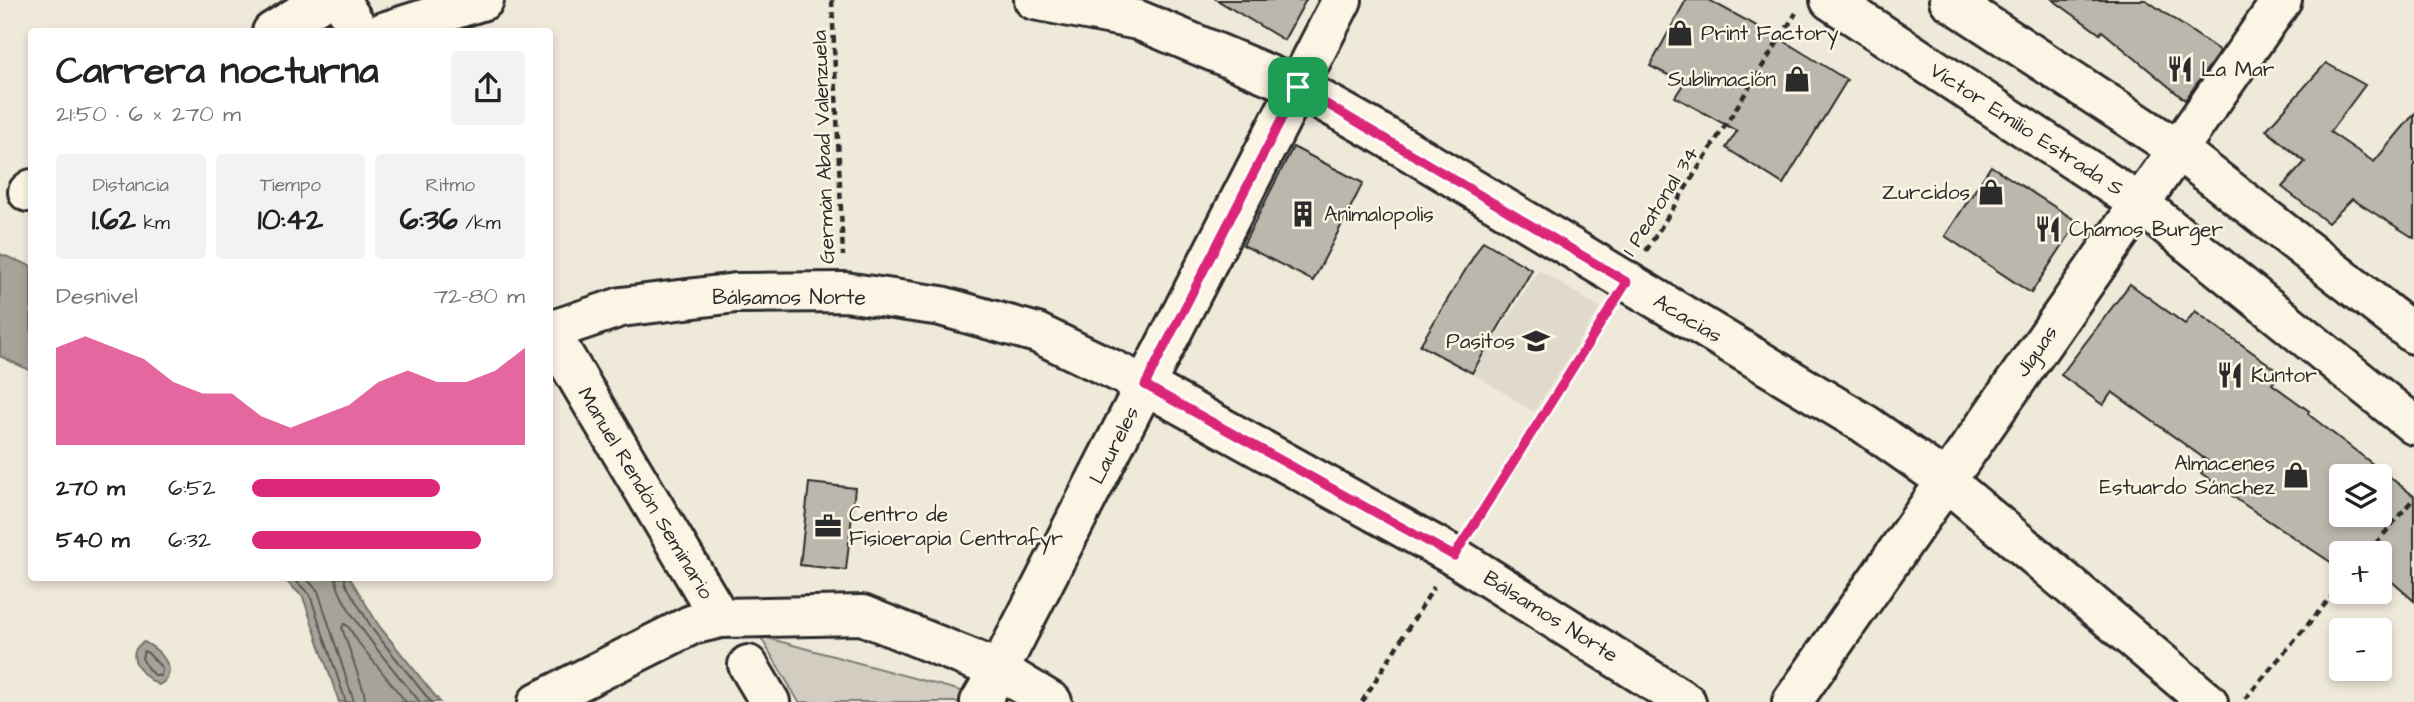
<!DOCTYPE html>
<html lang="es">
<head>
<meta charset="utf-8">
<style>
  :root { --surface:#fff; --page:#f2f2f2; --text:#222; --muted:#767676; --accent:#db2777 }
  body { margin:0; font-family:"Architects Daughter",sans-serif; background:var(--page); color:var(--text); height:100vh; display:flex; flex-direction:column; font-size:26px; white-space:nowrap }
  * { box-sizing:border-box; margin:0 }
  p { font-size:23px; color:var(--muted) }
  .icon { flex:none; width:38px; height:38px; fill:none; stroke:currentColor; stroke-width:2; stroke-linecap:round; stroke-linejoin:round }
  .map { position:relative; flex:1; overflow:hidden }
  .drawer { position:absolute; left:28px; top:28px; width:525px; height:553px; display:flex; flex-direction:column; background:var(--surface); border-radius:7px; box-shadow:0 4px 10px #0003 }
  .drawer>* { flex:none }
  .fabs { position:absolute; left:2329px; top:464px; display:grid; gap:14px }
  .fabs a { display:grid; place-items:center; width:63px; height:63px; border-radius:7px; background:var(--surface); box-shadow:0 4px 10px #0003; font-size:35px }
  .pin { position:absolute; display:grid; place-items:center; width:60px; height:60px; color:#fff; margin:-30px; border-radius:14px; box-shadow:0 4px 10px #0006 }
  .round { display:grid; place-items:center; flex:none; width:74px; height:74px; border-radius:7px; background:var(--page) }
  .overview { display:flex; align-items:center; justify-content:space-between; height:119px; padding:0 28px }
  h1 { font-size:38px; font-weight:700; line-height:52px }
  .figures { display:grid; grid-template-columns:repeat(3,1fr); gap:10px; height:119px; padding:7px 28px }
  .figures div { display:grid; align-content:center; border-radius:7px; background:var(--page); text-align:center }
  .figures b { font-size:30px; font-weight:700 }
  .figures small { font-size:19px; font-weight:400 }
  .figures p { font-size:19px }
  .chart { height:196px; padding:14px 28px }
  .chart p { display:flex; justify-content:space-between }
  .chart svg { width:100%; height:126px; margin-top:7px; fill:var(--accent); opacity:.7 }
  ul { padding:0 28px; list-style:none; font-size:23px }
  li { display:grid; grid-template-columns:112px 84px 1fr; align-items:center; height:52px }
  li i { height:18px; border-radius:9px; background:var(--accent) }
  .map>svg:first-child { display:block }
  .built { fill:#e0dacc }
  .green { fill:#d2cdc0; stroke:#7e7c76; stroke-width:2 }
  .water { fill:#a6a399; stroke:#75736d; stroke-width:2 }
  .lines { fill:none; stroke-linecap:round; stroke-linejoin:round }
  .shore { stroke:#5c5b57; stroke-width:2 }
  .building { fill:#bcb7ac; stroke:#2b2b2b; stroke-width:2; fill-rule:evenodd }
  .minor-casing { stroke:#2b2b2b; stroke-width:44 }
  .major-casing { stroke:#2b2b2b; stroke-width:44 }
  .path { stroke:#2b2b2b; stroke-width:4.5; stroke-dasharray:7 5; stroke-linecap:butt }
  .minor { stroke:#fcf5e5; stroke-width:38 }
  .major { stroke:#fcf5e5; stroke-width:38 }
  .route-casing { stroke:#fff; stroke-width:14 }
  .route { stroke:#db2777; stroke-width:9 }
  .labels { text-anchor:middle; stroke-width:5; stroke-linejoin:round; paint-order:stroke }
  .poi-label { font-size:21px; fill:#2b2b2b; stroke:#fcf5e5; text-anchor:start }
  .street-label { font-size:21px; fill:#2b2b2b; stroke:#fcf5e5 }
</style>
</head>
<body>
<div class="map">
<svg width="2414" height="702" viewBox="0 0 2414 702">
  <rect width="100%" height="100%" fill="#efe9da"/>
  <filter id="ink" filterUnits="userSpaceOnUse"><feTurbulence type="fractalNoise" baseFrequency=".0143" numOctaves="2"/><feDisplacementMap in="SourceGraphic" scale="14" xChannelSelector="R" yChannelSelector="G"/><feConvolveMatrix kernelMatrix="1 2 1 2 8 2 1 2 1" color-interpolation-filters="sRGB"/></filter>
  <g filter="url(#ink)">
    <!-- built -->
    <path class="built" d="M1539,270L1600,308L1534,412L1472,373Z"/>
    <!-- green -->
    <path class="green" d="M760,636L965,692L959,702H799Z"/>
    <!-- water -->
    <g class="water">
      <path d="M0,254L31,266V371L0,356Z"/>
      <path d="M283,578H350L379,626L440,702H339L303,597Z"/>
      <path d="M144,642C160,650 182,672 159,685C144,678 121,654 144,642Z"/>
    </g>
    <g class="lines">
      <!-- shore -->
      <g class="shore">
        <path d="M293,578L310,595L346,702"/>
        <path d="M306,578L318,591L354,702"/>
        <path d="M336,578C337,606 400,677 420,702"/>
        <path d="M345,578V583L373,630L431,702"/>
        <path d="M144,651L148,653L162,668L161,676C150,676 146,666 142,658Z"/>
        <path d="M365,702L364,692L342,628L344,624L348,626L358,642L406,702"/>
      </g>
    </g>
    <!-- building -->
    <g class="building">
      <path d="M1217,0H1306L1284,40Z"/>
      <path d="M1686,0H1709L1779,38L1847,80L1783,184L1726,148L1737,131L1675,97L1684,83L1650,66Z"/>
      <path d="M2053,0H2146L2220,51L2185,100L2102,31L2100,34Z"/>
      <path d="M2326,63L2365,85L2330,132L2374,162L2414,114V238L2352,199L2328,223L2282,187L2305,162L2266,130Z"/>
      <path d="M1293,147L1363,183L1313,281L1243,245Z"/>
      <path d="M1991,166L2078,222L2031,293L1945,236Z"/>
      <path d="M1483,241L1532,270L1472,373L1420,345Z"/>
      <path d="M2130,284L2185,324L2195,311L2281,373L2272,384L2309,411L2308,414L2414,496V601L2380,571V553H2359L2352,546L2345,553H2342V558L2335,565L2242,503L2201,473L2209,462L2112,392L2103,405L2061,375ZM2342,476H2380V514H2342Z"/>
      <path d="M809,483L855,488L846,570L800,565Z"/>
    </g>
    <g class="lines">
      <!-- minor casing -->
      <g class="minor-casing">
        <g id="minor">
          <path d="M340,0L360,32"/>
          <path d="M1034,0L1138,20L1298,87L1376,131L1865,424L1946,481L2208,702"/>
          <path d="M272,32L323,0"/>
          <path d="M383,32L484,0"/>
          <path d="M28,192L32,189"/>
          <path d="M550,331L621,307L736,293L845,292L941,306L1037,333L1145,385L1454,556L1686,702"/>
          <path d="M550,332L720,618"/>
          <path d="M748,665L770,702"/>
          <path d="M538,702L691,625L720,618L862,615L999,670L1052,702"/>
          <path d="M980,702L999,670L1342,0"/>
          <path d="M1792,702L2282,0"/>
        </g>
      </g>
      <!-- major casing -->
      <g class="major-casing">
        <g id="major">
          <path d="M1830,0L2139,203L2414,425"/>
          <path d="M1949,0L2177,149L2414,334"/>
        </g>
      </g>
      <!-- path -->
      <g class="path">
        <path d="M832,0L843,256"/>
        <path d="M1646,251L1796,13"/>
        <path d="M1472,527L1608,312"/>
        <path d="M2368,553L2414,498"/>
        <path d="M2245,699L2342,584"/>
        <path d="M1362,702L1434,587"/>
      </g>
      <!-- minor -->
      <use href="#minor" class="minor"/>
      <!-- major -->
      <use href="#major" class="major"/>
    </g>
  </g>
  <g class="lines" filter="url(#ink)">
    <!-- route casing -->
    <g class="route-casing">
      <path id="route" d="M1298,87L1627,282L1454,556L1145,385Z"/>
    </g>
    <!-- route -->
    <use href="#route" class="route"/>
  </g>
  <!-- icons -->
  <defs>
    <g id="shop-bare" transform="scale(2.1)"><path d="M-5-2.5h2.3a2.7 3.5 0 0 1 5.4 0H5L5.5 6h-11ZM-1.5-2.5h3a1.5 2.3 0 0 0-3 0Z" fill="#2b2b2b" stroke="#fcf5e5" stroke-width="2.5" paint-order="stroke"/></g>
    <g id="restaurant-bare" transform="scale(2.1)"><path d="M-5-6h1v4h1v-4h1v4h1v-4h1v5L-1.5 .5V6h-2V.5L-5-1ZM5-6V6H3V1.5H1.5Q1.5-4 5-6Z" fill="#2b2b2b" stroke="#fcf5e5" stroke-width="2.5" paint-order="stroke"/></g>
    <g id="building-bare" transform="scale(2.1)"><path d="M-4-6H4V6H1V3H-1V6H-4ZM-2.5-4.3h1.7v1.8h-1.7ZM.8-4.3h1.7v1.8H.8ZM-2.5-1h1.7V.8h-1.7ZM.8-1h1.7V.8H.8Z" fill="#2b2b2b" stroke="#fcf5e5" stroke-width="2.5" paint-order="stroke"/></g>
    <g id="school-bare" transform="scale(2.1)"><path d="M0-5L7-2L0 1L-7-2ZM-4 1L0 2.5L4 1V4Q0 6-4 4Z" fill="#2b2b2b" stroke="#fcf5e5" stroke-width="2.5" paint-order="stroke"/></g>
    <g id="office-bare" transform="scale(2.1)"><path d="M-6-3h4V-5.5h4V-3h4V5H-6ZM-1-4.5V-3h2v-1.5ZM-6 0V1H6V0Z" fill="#2b2b2b" stroke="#fcf5e5" stroke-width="2.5" paint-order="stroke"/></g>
  </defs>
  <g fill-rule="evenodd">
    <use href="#shop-bare" x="1680" y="33"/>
    <use href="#restaurant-bare" x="2180" y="69"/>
    <use href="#shop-bare" x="1797" y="79"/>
    <use href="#shop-bare" x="1991" y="192"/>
    <use href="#building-bare" x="1303" y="214"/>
    <use href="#restaurant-bare" x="2048" y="229"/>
    <use href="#school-bare" x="1536" y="341"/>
    <use href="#restaurant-bare" x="2230" y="375"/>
    <use href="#shop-bare" x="2296" y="475"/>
    <use href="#office-bare" x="828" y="526"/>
  </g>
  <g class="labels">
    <!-- poi labels -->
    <g class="poi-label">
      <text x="1701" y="40">Print Factory</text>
      <text x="2201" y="76">La Mar</text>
      <text x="1776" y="86" text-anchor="end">Sublimación</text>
      <text x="1970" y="199" text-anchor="end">Zurcidos</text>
      <text x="1324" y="221">Animalopolis</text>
      <text x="2069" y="236">Chamos Burger</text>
      <text x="1515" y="348" text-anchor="end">Pasitos</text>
      <text x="2251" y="382">Kuntor</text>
      <text x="2275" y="470" text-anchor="end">Almacenes<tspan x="2275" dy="24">Estuardo Sánchez</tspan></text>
      <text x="849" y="521">Centro de<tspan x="849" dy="24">Fisioerapia Centrafyr</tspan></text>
    </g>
    <!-- street labels -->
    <g class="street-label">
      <text transform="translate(2027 129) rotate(33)" y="7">Víctor Emilio Estrada S</text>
      <text transform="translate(823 147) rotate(-92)" y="7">Germán Abad Valenzuela</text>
      <text transform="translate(1660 201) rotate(-58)" y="7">1 Peatonal 34</text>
      <text x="789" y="304">Bálsamos Norte</text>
      <text transform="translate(1688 318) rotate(31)" y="7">Acacias</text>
      <text transform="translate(2036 351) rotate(-55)" y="7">Jiguas</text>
      <text transform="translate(1114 445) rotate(-63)" y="7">Laureles</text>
      <text transform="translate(646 493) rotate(59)" y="7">Manuel Rendón Seminario</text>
      <text transform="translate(1551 616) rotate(32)" y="7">Bálsamos Norte</text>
    </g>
  </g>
</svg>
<div class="fabs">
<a><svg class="icon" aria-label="layers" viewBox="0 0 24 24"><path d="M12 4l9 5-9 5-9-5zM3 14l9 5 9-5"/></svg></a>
<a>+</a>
<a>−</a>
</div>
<div class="pin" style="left:1298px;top:87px;background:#1e9e55"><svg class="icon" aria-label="arrive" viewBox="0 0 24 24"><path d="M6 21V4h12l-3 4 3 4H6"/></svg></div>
<section class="drawer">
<div class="overview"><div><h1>Carrera nocturna</h1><p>21:50 · 6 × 270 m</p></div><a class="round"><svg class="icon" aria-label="share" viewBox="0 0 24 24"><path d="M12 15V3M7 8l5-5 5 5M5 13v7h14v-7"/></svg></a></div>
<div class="figures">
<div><p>Distancia</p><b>1.62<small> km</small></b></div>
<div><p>Tiempo</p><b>10:42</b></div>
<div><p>Ritmo</p><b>6:36<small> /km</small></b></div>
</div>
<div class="chart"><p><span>Desnivel</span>72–80 m</p>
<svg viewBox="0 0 160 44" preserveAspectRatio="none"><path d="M0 44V10L10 6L20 10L30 14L40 22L50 26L60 26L70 34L80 38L90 34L100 30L110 22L120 18L130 22L140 22L150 18L160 10V44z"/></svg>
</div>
<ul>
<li><b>270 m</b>6:52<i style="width:69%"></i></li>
<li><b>540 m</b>6:32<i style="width:84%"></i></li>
</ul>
</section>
</div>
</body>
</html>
